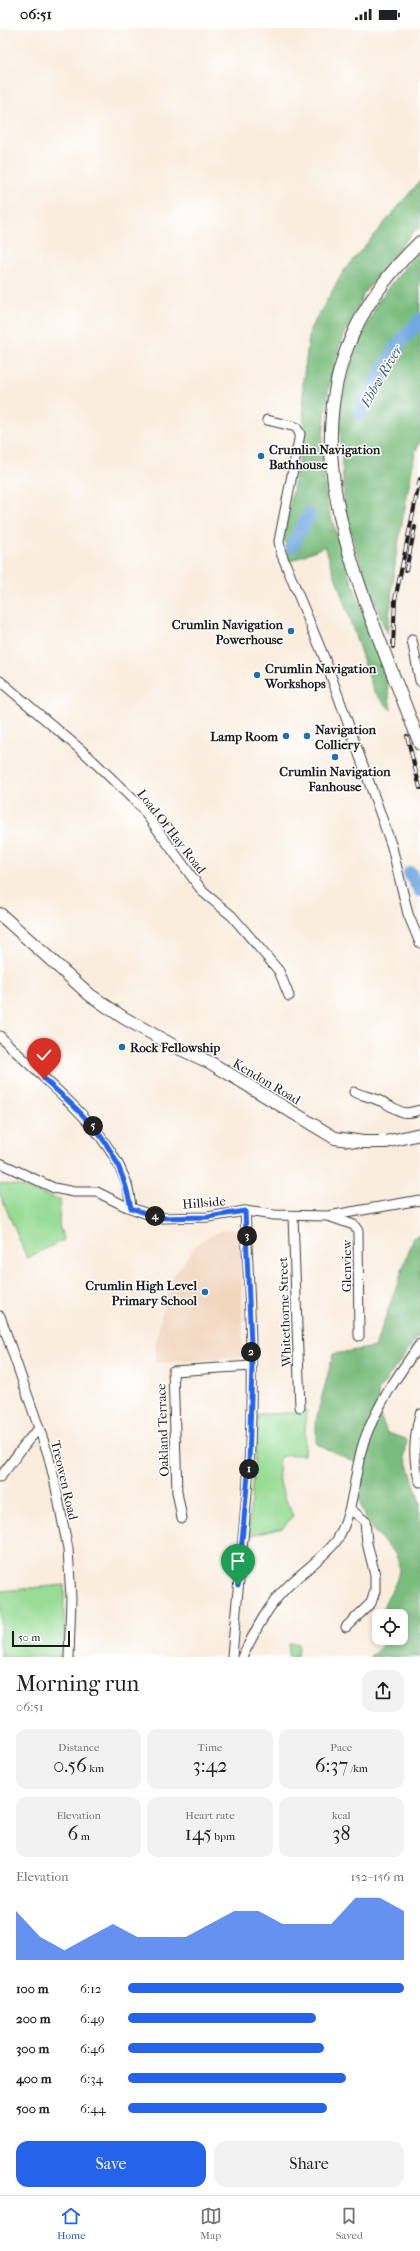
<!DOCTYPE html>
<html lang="en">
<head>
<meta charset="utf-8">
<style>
  :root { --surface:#fff; --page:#f2f2f2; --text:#202124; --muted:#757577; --line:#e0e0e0; --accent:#2563eb }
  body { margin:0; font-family:"IM FELL French Canon",serif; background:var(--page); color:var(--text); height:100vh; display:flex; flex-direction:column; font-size:15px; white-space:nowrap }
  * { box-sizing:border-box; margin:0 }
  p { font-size:13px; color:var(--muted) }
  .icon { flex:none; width:22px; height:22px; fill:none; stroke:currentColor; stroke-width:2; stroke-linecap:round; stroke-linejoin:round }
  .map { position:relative; height:1629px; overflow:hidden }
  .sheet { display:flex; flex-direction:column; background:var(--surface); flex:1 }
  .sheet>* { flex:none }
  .buttons { position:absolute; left:372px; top:1581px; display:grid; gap:8px }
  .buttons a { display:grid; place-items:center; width:36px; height:36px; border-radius:8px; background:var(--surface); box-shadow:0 2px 6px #0003; font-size:20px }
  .scale { position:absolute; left:12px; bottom:10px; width:58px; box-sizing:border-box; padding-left:4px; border:2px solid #1c1c1c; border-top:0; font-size:11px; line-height:14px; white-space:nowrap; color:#1c1c1c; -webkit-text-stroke:3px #fff; paint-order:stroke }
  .pin { position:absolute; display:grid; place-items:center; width:34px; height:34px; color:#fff; margin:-41px -17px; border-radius:50% 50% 50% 0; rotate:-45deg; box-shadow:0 0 4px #0007 }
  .pin .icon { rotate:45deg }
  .km { position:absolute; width:20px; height:20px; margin:-10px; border-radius:50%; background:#222; color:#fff; font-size:11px; line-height:20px; text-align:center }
  .round { display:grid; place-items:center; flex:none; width:42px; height:42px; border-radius:12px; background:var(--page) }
  .head { display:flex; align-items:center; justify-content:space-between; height:68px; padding:0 16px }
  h1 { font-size:22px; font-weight:600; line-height:30px }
  .metrics { display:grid; grid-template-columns:repeat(3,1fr); gap:6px; height:68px; padding:4px 16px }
  .metrics div { display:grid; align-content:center; border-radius:10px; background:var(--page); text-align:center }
  .metrics b { font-size:20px; font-weight:600 }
  .metrics small { font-size:11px; font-weight:400 }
  .metrics p { font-size:11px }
  .chart { height:112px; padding:8px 16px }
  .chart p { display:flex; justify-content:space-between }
  .chart svg { width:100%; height:72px; margin-top:4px; fill:var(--accent); opacity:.7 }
  .cta { display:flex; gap:8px; margin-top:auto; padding:8px 16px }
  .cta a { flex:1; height:46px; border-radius:12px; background:var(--accent); color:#fff; font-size:16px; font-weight:600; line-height:46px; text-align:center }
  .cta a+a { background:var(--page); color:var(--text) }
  ul { padding:0 16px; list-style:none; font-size:13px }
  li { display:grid; grid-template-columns:64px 48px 1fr; align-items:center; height:30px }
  li i { height:10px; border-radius:5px; background:var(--accent) }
  .status { display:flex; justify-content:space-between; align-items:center; height:28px; padding:0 20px; background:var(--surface); direction:ltr }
  .status svg { height:11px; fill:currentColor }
  .tab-bar { display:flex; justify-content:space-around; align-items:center; height:56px; border-top:1px solid var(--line); background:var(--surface); font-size:11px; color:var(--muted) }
  .tab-bar a { display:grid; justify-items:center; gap:2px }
  .tab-bar .current { color:var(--accent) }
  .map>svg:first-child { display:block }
  .built { fill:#f1d5bd }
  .green { fill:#98dc95; stroke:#5a7c58 }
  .forest { fill:#7abc7e; stroke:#4b6c4d }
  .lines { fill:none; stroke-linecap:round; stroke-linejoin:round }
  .river { stroke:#72a9e0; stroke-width:14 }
  .minor-casing { stroke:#3d3b39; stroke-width:11 }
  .major-casing { stroke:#3d3b39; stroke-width:14 }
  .minor { stroke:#fff; stroke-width:9 }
  .major { stroke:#fff; stroke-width:12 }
  .rail-casing { stroke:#1c1c1c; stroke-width:4 }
  .rail { stroke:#fff; stroke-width:2.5; stroke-dasharray:8; stroke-linecap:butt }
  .route-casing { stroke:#fff; stroke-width:8 }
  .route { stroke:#2563eb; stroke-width:5 }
  .poi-dot { fill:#1f6fb2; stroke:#fff; stroke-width:1.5 }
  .labels { text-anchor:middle; stroke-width:3; stroke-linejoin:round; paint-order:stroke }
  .poi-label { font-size:13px; font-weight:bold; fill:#1c1c1c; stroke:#fff; text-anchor:start }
  .street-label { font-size:13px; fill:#1c1c1c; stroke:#fff }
  .water-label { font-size:14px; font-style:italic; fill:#435b74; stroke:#fff }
</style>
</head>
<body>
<div class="status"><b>06:51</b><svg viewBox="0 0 49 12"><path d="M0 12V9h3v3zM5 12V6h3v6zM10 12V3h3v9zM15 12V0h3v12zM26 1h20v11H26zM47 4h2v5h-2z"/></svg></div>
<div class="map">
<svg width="420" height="1629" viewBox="0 0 420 1629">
  <rect width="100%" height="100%" fill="#fff"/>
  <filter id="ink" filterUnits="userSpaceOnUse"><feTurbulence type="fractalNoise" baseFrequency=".025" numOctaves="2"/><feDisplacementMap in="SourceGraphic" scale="8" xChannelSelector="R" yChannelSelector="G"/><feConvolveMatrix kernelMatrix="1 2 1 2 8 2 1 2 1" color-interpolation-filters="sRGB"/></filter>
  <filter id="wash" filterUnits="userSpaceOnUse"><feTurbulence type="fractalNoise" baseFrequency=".012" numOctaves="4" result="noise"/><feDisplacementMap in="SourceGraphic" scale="16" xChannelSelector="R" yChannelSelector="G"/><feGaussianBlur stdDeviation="0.9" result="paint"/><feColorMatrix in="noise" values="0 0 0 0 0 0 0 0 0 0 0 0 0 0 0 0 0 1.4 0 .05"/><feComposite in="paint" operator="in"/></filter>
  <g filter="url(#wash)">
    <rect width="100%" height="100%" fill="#faedde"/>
    <!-- built -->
    <path class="built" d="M241,1200L243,1330L155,1335V1320L163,1280L173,1248L195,1219L207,1209L222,1202Z"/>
    <!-- green -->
    <g class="green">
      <path d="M0,1155L19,1158L60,1172L59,1197L64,1212L27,1230L0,1166Z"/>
      <path d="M306,1382L304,1427H289L280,1429C274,1449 285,1469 293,1488L283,1499L248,1508L258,1386L294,1385Z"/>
      <path d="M64,1557V1629H0V1563Z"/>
      <path d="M289,1615L298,1616L297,1629H288Z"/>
    </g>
    <!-- forest -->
    <g class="forest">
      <path d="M420,153V199L411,206L364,265L339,319L328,365L322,417L326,472L345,535L386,647L391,682L374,664L325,518L289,534L284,509L304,404L303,353L310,301L345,241Z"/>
      <path d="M420,224V413L415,425L396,528L387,607L362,540L345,485L339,384L352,331L379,272L410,233Z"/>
      <path d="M420,1207V1306L378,1363L380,1387L387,1405L407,1411L405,1427L420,1475V1629H370L382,1618V1610H401V1588H382C383,1571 399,1557 399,1540C399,1522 382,1514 372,1501C356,1482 358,1460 362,1437L316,1416V1392L333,1326L375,1319L414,1209Z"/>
    </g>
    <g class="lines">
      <!-- river -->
      <g class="river">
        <path d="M359,386L396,319L420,292"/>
        <path d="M292,518L309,487"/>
        <path d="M410,845L420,862"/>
      </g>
    </g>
  </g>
  <g filter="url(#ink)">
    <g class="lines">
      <!-- minor casing -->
      <g class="minor-casing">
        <g id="minor">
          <path d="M267,392L296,399L300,406L279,513L281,525L326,634L378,779L392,819L408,886L420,915"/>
          <path d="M412,612L420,653"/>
          <path d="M0,653L87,727L141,779L203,864L232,888L279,943L289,968"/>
          <path d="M0,1008C45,1055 101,1091 126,1153C129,1161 130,1172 131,1180"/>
          <path d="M354,1064C364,1068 375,1070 385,1075C400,1083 401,1088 420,1082"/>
          <path d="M0,1135L54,1160L74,1164H97L125,1178L159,1190L208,1189L245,1183L274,1187L328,1188L420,1172"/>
          <path d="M293,1188L300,1379"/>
          <path d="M328,1188L354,1197L358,1203L359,1308"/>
          <path d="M0,1288L48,1426L55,1455L68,1521L71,1570L69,1629"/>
          <path d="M420,1386C414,1410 412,1431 420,1454"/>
          <path d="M0,1449C14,1433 24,1414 39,1401"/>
          <path d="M182,1490L177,1464L173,1343L252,1338"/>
          <path d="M346,1599L371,1575L375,1563V1547L367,1515L365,1493L350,1481"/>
          <path d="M232,1629C237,1565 245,1501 249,1436C254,1352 250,1267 245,1183"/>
          <path d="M242,1629C255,1604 266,1580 286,1560C298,1547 328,1526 337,1512C355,1482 353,1446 364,1413C377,1377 398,1347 420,1316"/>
        </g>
      </g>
      <!-- major casing -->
      <g class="major-casing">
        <g id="major">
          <path d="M420,214C257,371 355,542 420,716"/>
          <path d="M0,886L90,967L124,990L176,1019L211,1035L335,1110L363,1114H386L420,1106"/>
        </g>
      </g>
      <!-- minor -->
      <use href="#minor" class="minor"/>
      <!-- major -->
      <use href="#major" class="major"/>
      <!-- rail casing -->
      <g class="rail-casing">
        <g id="rail">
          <path d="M406,542L415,499"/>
          <path d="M393,619L395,572L420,451"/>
          <path d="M407,708L420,760"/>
        </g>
      </g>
      <!-- rail -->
      <use href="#rail" class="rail"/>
    </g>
  </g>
  <g class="lines" filter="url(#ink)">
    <!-- route casing -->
    <g class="route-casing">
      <path id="route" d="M44,1051C89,1091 120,1119 131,1180L159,1190L208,1189L245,1183L252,1338L249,1436L238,1557"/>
    </g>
    <!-- route -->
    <use href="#route" class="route"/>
  </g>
  <!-- markers -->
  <g class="poi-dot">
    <circle cx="261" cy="428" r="4"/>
    <circle cx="291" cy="603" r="4"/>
    <circle cx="257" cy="647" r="4"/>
    <circle cx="286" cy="708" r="4"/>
    <circle cx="307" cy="708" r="4"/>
    <circle cx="335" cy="729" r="4"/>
    <circle cx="122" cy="1019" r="4"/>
    <circle cx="205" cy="1264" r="4"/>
  </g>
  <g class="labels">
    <!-- poi labels -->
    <g class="poi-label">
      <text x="269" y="426">Crumlin Navigation<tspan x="269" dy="15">Bathhouse</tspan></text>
      <text x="283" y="601" text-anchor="end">Crumlin Navigation<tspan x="283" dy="15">Powerhouse</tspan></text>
      <text x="265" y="645">Crumlin Navigation<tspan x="265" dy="15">Workshops</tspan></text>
      <text x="315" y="706">Navigation<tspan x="315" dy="15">Colliery</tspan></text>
      <text x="278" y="713" text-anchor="end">Lamp Room</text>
      <text x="335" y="748" text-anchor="middle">Crumlin Navigation<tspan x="335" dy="15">Fanhouse</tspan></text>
      <text x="130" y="1024">Rock Fellowship</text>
      <text x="197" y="1262" text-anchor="end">Crumlin High Level<tspan x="197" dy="15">Primary School</tspan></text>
    </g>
    <!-- street labels -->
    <g class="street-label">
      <text transform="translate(172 803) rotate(52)" y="5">Load Of Hay Road</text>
      <text transform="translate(267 1053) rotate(31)" y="5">Kendon Road</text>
      <text transform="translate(204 1174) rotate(-5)" y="5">Hillside</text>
      <text transform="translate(346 1238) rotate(-90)" y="5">Glenview</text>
      <text transform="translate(284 1284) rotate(-92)" y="5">Whitethorne Street</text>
      <text transform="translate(162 1402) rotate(-92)" y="5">Oakland Terrace</text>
      <text transform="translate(65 1452) rotate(77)" y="5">Treowen Road</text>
    </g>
    <!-- water labels -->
    <g class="water-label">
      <text transform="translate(381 348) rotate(-60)" y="5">Ebbw River</text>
    </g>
  </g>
</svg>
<div class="buttons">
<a><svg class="icon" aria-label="locate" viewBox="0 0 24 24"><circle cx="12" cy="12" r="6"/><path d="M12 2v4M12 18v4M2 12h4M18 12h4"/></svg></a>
</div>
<div class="scale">50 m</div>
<div class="pin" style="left:238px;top:1557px;background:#1e9e55"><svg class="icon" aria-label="arrive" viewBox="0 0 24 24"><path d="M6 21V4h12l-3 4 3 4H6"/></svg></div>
<div class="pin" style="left:44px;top:1051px;background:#d93025"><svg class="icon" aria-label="check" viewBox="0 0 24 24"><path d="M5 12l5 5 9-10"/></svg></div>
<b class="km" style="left:249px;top:1441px">1</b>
<b class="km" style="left:251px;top:1324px">2</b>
<b class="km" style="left:247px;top:1208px">3</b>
<b class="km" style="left:155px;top:1188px">4</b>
<b class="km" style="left:93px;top:1098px">5</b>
</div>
<section class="sheet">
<div class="head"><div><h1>Morning run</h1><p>06:51</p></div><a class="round"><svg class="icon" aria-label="share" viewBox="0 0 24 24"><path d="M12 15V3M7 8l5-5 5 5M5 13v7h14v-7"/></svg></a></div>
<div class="metrics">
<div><p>Distance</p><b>0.56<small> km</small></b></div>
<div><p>Time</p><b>3:42</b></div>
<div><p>Pace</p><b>6:37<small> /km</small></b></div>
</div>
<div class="metrics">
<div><p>Elevation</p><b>6<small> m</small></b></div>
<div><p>Heart rate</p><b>145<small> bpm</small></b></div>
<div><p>kcal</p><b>38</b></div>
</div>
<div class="chart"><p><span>Elevation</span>152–156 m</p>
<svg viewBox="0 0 160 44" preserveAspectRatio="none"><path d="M0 44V14L10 30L20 38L30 30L40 22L50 30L60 30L70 30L80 22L90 14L100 14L110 22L120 22L130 22L140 6L150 6L160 14V44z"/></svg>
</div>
<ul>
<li><b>100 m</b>6:12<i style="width:100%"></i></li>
<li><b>200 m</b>6:49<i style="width:68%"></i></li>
<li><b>300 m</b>6:46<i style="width:71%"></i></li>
<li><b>400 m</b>6:34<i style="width:79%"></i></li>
<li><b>500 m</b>6:44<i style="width:72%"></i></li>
</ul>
<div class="cta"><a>Save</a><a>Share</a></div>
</section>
<nav class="tab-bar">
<a class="current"><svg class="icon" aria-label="home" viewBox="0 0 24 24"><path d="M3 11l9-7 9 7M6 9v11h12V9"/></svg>Home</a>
<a><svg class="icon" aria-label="map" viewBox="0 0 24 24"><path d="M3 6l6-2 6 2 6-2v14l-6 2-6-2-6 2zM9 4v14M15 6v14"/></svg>Map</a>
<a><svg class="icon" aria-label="saved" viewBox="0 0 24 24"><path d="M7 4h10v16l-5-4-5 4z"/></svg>Saved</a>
</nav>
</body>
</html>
